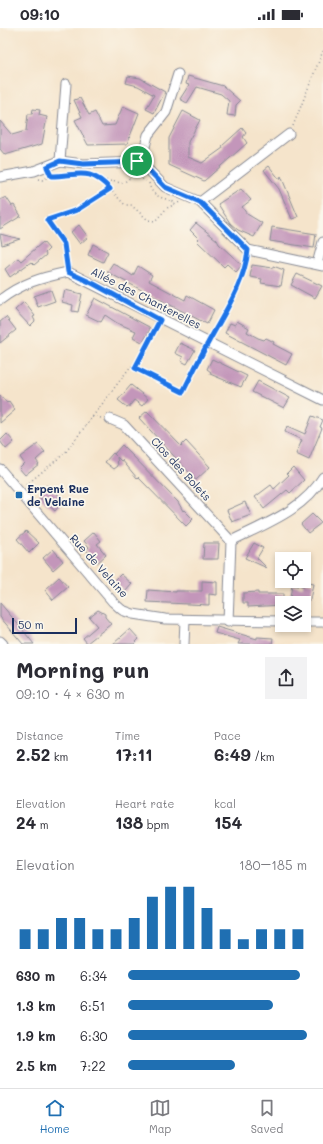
<!DOCTYPE html>
<html lang="en">
<head>
<meta charset="utf-8">
<style>
  :root { --surface:#fff; --page:#f2f2f3; --text:#2b2b33; --muted:#7c7c81; --line:#e1e1e2; --accent:#1f6fb2 }
  body { margin:0; font-family:Mali,sans-serif; background:var(--page); color:var(--text); height:100vh; display:flex; flex-direction:column; font-size:15px; white-space:nowrap }
  * { box-sizing:border-box; margin:0 }
  p { font-size:13px; color:var(--muted) }
  .icon { flex:none; width:22px; height:22px; fill:none; stroke:currentColor; stroke-width:2; stroke-linecap:round; stroke-linejoin:round }
  .map { position:relative; height:616px; overflow:hidden }
  .drawer { display:flex; flex-direction:column; background:var(--surface); flex:1 }
  .drawer>* { flex:none }
  .tools { position:absolute; left:275px; top:524px; display:grid; gap:8px }
  .tools a { display:grid; place-items:center; width:36px; height:36px; border-radius:0px; background:var(--surface); box-shadow:0 2px 6px #0003; font-size:20px }
  .scale { position:absolute; left:12px; bottom:10px; width:65px; box-sizing:border-box; padding-left:4px; border:2px solid #1b2f5e; border-top:0; font-size:11px; line-height:14px; white-space:nowrap; color:#1b2f5e; -webkit-text-stroke:3px #fbf7ec; paint-order:stroke }
  .pin { position:absolute; display:grid; place-items:center; width:34px; height:34px; color:#fff; margin:-17px; border:2px solid #fff; border-radius:50%; box-shadow:0 1px 4px #0007 }
  .round { display:grid; place-items:center; flex:none; width:42px; height:42px; border-radius:0px; background:var(--page) }
  .summary { display:flex; align-items:center; justify-content:space-between; height:68px; padding:0 16px }
  h1 { font-size:22px; font-weight:700; line-height:30px }
  .stats { display:grid; grid-template-columns:repeat(3,1fr); gap:6px; height:68px; padding:4px 16px }
  .stats div { display:grid; align-content:center }
  .stats b { font-size:17px; font-weight:700 }
  .stats small { font-size:11px; font-weight:400 }
  .stats p { font-size:11px }
  .chart { height:112px; padding:8px 16px }
  .chart p { display:flex; justify-content:space-between }
  .chart svg { width:100%; height:72px; margin-top:4px; stroke:var(--accent); stroke-width:6 }
  ul { padding:0 16px; list-style:none; font-size:13px }
  li { display:grid; grid-template-columns:64px 48px 1fr; align-items:center; height:30px }
  li i { height:10px; border-radius:5px; background:var(--accent) }
  .status { display:flex; justify-content:space-between; align-items:center; height:28px; padding:0 20px; background:var(--surface); direction:ltr }
  .status svg { height:11px; fill:currentColor }
  .menu { display:flex; justify-content:space-around; align-items:center; height:56px; border-top:1px solid var(--line); background:var(--surface); font-size:11px; color:var(--muted) }
  .menu a { display:grid; justify-items:center; gap:2px }
  .menu .active { color:var(--accent) }
  .map>svg:first-child { display:block }
  .building { fill:#c396ba }
  .lines { fill:none; stroke-linecap:round; stroke-linejoin:round }
  .minor-casing { stroke:#888a94; stroke-width:11 }
  .path { stroke:#888a94; stroke-width:1.5; stroke-dasharray:1 3; stroke-linecap:butt }
  .minor { stroke:#fff; stroke-width:9 }
  .route-casing { stroke:#fff; stroke-width:8 }
  .route { stroke:#1a73e8; stroke-width:5 }
  .poi-dot { fill:#1f6fb2; stroke:#fbf7ec; stroke-width:1.5 }
  .labels { text-anchor:middle; stroke-width:3.5; stroke-linejoin:round; paint-order:stroke }
  .street-label { font-size:11px; fill:#1b2f5e; stroke:#fbf7ec }
  .poi-label { font-size:11px; font-weight:bold; fill:#1b2f5e; stroke:#fbf7ec; text-anchor:start }
</style>
</head>
<body>
<div class="status"><b>09:10</b><svg viewBox="0 0 49 12"><path d="M0 12V9h3v3zM5 12V6h3v6zM10 12V3h3v9zM15 12V0h3v12zM26 1h20v11H26zM47 4h2v5h-2z"/></svg></div>
<div class="map">
<svg width="323" height="616" viewBox="0 0 323 616">
  <rect width="100%" height="100%" fill="#fbf7ec"/>
  <filter id="ink" filterUnits="userSpaceOnUse"><feTurbulence type="fractalNoise" baseFrequency=".025" numOctaves="2"/><feDisplacementMap in="SourceGraphic" scale="8" xChannelSelector="R" yChannelSelector="G"/><feConvolveMatrix kernelMatrix="1 2 1 2 8 2 1 2 1" color-interpolation-filters="sRGB"/></filter>
  <filter id="wash" filterUnits="userSpaceOnUse"><feTurbulence type="fractalNoise" baseFrequency=".012" numOctaves="4" result="noise"/><feDisplacementMap in="SourceGraphic" scale="16" xChannelSelector="R" yChannelSelector="G"/><feGaussianBlur stdDeviation="0.9" result="paint"/><feColorMatrix in="noise" values="0 0 0 0 0 0 0 0 0 0 0 0 0 0 0 0 0 1.4 0 .05"/><feComposite in="paint" operator="in"/></filter>
  <g filter="url(#wash)">
    <rect width="100%" height="100%" fill="#f5e4cb"/>
    <g id="blocks">
      <!-- building -->
      <g class="building">
        <path d="M128,48L140,50L165,64L154,85L146,81L154,67L138,58L126,55Z"/>
        <path d="M188,48L223,58L240,73L236,77L235,88L227,87L229,73L221,66L197,59L187,75L180,71L189,57L186,56Z"/>
        <path d="M80,70L89,87L95,84L102,98L115,97L123,78L139,85L127,116L88,117L75,92L82,89L74,72Z"/>
        <path d="M33,81L40,82L39,87L47,89L42,116L5,127L0,121V93L12,107L26,103L28,86H32Z"/>
        <path d="M183,83L200,92L188,114V129L202,135L223,120L222,118L242,100L246,105L243,109L247,115L204,153L169,137V110Z"/>
        <path d="M269,138L280,152L281,148L298,189L292,191L279,161L264,142Z"/>
        <path d="M241,161L251,172L242,179L247,186L262,195L254,209L238,202L230,195L218,176Z"/>
        <path d="M6,169L12,178L14,177L21,188L0,201V172Z"/>
        <path d="M196,195L217,212L219,216L242,237L236,244L227,236L224,239L197,213L199,211L190,202Z"/>
        <path d="M79,197L88,209L80,216L71,204Z"/>
        <path d="M272,199L316,206L314,220L270,213Z"/>
        <path d="M0,206L20,211L2,217Z"/>
        <path d="M43,214L49,221L45,225L46,227L34,237L31,234L10,249L5,241L18,230L21,233Z"/>
        <path d="M93,216L108,224L103,234L88,227Z"/>
        <path d="M113,235L133,248L138,238L152,247L149,253L185,272L187,267L214,282L207,296L107,244Z"/>
        <path d="M252,237L273,240V238L284,242L281,258L261,255L262,251L250,249Z"/>
        <path d="M297,246L322,258L315,270L291,257Z"/>
        <path d="M51,262L55,273L38,279L34,268Z"/>
        <path d="M65,262L82,266L78,284L72,283L73,277L62,274Z"/>
        <path d="M95,270L149,299L150,301L146,309L142,314L133,309L136,303L117,295L105,287L101,294L86,287Z"/>
        <path d="M24,274L35,288L33,289L35,293L30,298L15,282Z"/>
        <path d="M6,289L16,302L0,315V294Z"/>
        <path d="M237,293L249,300L247,304L258,310L264,312L266,310L274,314L273,316L292,326L286,337L225,305L230,295L235,297Z"/>
        <path d="M180,315L195,322L187,336L181,333L183,329L175,325Z"/>
        <path d="M212,331L247,348L241,359L210,346L211,344L207,341Z"/>
        <path d="M258,353L290,370L284,380L252,364Z"/>
        <path d="M131,357L148,371L142,378L134,372L128,380L118,372Z"/>
        <path d="M0,367L7,375L9,373L15,382L0,395Z"/>
        <path d="M147,383L181,418L186,413L210,439L196,452L139,390Z"/>
        <path d="M312,388L323,392L320,399L322,400L309,432L296,426L302,412L285,404L287,398L305,406Z"/>
        <path d="M7,406L14,414L6,421L0,413Z"/>
        <path d="M38,416L45,424L36,432L39,436L25,447L19,440L24,435L20,429Z"/>
        <path d="M122,417L178,474L183,483L184,482L193,491L186,498L138,449L137,450L122,432L121,433L117,429L118,438L114,441L105,434L113,425L116,428L114,426Z"/>
        <path d="M293,439L304,452L290,465L287,462L264,481L255,469L271,457L274,461L289,447L287,445Z"/>
        <path d="M47,457L64,472L55,483L38,468Z"/>
        <path d="M245,474L251,487L232,494L227,482Z"/>
        <path d="M312,486L321,495L308,505L301,496Z"/>
        <path d="M26,503L39,515L29,525L17,511Z"/>
        <path d="M94,504L101,513L97,516L106,527L97,535L86,522L89,519L84,513Z"/>
        <path d="M204,515H219L218,531H203Z"/>
        <path d="M254,515L263,520L257,530L267,540L245,530Z"/>
        <path d="M53,521L63,533L53,542L43,530Z"/>
        <path d="M121,546L132,556L125,564L114,553Z"/>
        <path d="M59,549L68,559L53,572L45,562Z"/>
        <path d="M202,553L217,554V567L209,566V577L147,574L148,562L176,564V563H202Z"/>
        <path d="M303,554L313,556L310,572L290,570L292,557L303,559Z"/>
        <path d="M258,564V566H283V575L282,577L248,579V575H243V565Z"/>
        <path d="M0,575L17,595L34,616H23L0,589Z"/>
        <path d="M98,582L105,586V589L111,596L87,615L83,610L97,598L89,589Z"/>
        <path d="M217,599L257,611V609L273,610L272,616H238L240,612L215,605Z"/>
        <path d="M130,601L139,611L134,616H113Z"/>
      </g>
    </g>
  </g>
  <g filter="url(#ink)">
    <use href="#blocks" fill-opacity="0" stroke="#888a94" stroke-width="1"/>
    <g class="lines">
      <!-- minor casing -->
      <g class="minor-casing">
        <g id="minor">
          <path d="M60,133L66,56"/>
          <path d="M141,134L148,107L166,84L178,46"/>
          <path d="M0,149L34,143L60,133L83,136L141,134L165,159L200,174L248,222L323,238"/>
          <path d="M200,174L289,106"/>
          <path d="M317,236L323,214"/>
          <path d="M0,272C22,255 40,250 68,244L323,372"/>
          <path d="M110,391L124,397L231,513"/>
          <path d="M0,441L113,574L122,582L133,586L165,591L282,593"/>
          <path d="M231,513C265,496 304,482 323,449"/>
          <path d="M228,594L231,513"/>
          <path d="M304,594H323"/>
          <path d="M0,613L3,616"/>
          <path d="M184,616L185,592"/>
        </g>
      </g>
      <!-- path -->
      <g class="path">
        <path d="M293,98L323,23"/>
        <path d="M85,145L102,152L110,161"/>
        <path d="M50,146L51,148H67L80,145"/>
        <path d="M38,151L42,152L51,148"/>
        <path d="M102,152L123,155L134,147L146,153"/>
        <path d="M149,155C152,171 165,169 176,175"/>
        <path d="M67,236L64,216L47,192L77,182L110,161L125,177H131L148,192L155,193L167,180L180,174"/>
        <path d="M212,307L236,264L247,231"/>
        <path d="M135,340L157,297"/>
        <path d="M92,389L102,390"/>
        <path d="M26,457L65,425L131,338L183,364L204,322"/>
      </g>
      <!-- minor -->
      <use href="#minor" class="minor"/>
    </g>
  </g>
  <g class="lines" filter="url(#ink)">
    <!-- route casing -->
    <g class="route-casing">
      <path id="route" d="M60,133L83,136L141,134L165,159L200,174L248,222C244,257 224,285 208,315C199,331 191,348 183,364L135,340L160,292L94,256L68,244L64,216L47,192L77,182L110,161C89,138 78,148 51,148L47,139Z"/>
    </g>
    <!-- route -->
    <use href="#route" class="route"/>
  </g>
  <!-- markers -->
  <rect class="poi-dot" x="15" y="463" width="8" height="8" rx="2"/>
  <g class="labels">
    <!-- street labels -->
    <g class="street-label">
      <text transform="translate(146 270) rotate(27)" y="4">Allée des Chanterelles</text>
      <text transform="translate(181 441) rotate(47)" y="4">Clos des Bolets</text>
      <text transform="translate(99 538) rotate(48)" y="4">Rue de Velaine</text>
    </g>
    <!-- poi labels -->
    <g class="poi-label">
      <text x="27" y="465">Erpent Rue<tspan x="27" dy="13">de Velaine</tspan></text>
    </g>
  </g>
</svg>
<div class="tools">
<a><svg class="icon" aria-label="locate" viewBox="0 0 24 24"><circle cx="12" cy="12" r="6"/><path d="M12 2v4M12 18v4M2 12h4M18 12h4"/></svg></a>
<a><svg class="icon" aria-label="layers" viewBox="0 0 24 24"><path d="M12 4l9 5-9 5-9-5zM3 14l9 5 9-5"/></svg></a>
</div>
<div class="scale">50 m</div>
<div class="pin" style="left:137px;top:133px;background:#1e9e55"><svg class="icon" aria-label="arrive" viewBox="0 0 24 24"><path d="M6 21V4h12l-3 4 3 4H6"/></svg></div>
</div>
<section class="drawer">
<div class="summary"><div><h1>Morning run</h1><p>09:10 · 4 × 630 m</p></div><a class="round"><svg class="icon" aria-label="share" viewBox="0 0 24 24"><path d="M12 15V3M7 8l5-5 5 5M5 13v7h14v-7"/></svg></a></div>
<div class="stats">
<div><p>Distance</p><b>2.52<small> km</small></b></div>
<div><p>Time</p><b>17:11</b></div>
<div><p>Pace</p><b>6:49<small> /km</small></b></div>
</div>
<div class="stats">
<div><p>Elevation</p><b>24<small> m</small></b></div>
<div><p>Heart rate</p><b>138<small> bpm</small></b></div>
<div><p>kcal</p><b>154</b></div>
</div>
<div class="chart"><p><span>Elevation</span>180–185 m</p>
<svg viewBox="0 0 160 44" preserveAspectRatio="none"><path d="M5 44V32M15 44V32M25 44V25M35 44V25M45 44V32M55 44V32M65 44V25M75 44V12M85 44V6M95 44V6M105 44V19M115 44V32M125 44V38M135 44V32M145 44V32M155 44V32"/></svg>
</div>
<ul>
<li><b>630 m</b>6:34<i style="width:96%"></i></li>
<li><b>1.3 km</b>6:51<i style="width:81%"></i></li>
<li><b>1.9 km</b>6:30<i style="width:100%"></i></li>
<li><b>2.5 km</b>7:22<i style="width:60%"></i></li>
</ul>
</section>
<nav class="menu">
<a class="active"><svg class="icon" aria-label="home" viewBox="0 0 24 24"><path d="M3 11l9-7 9 7M6 9v11h12V9"/></svg>Home</a>
<a><svg class="icon" aria-label="map" viewBox="0 0 24 24"><path d="M3 6l6-2 6 2 6-2v14l-6 2-6-2-6 2zM9 4v14M15 6v14"/></svg>Map</a>
<a><svg class="icon" aria-label="saved" viewBox="0 0 24 24"><path d="M7 4h10v16l-5-4-5 4z"/></svg>Saved</a>
</nav>
</body>
</html>
